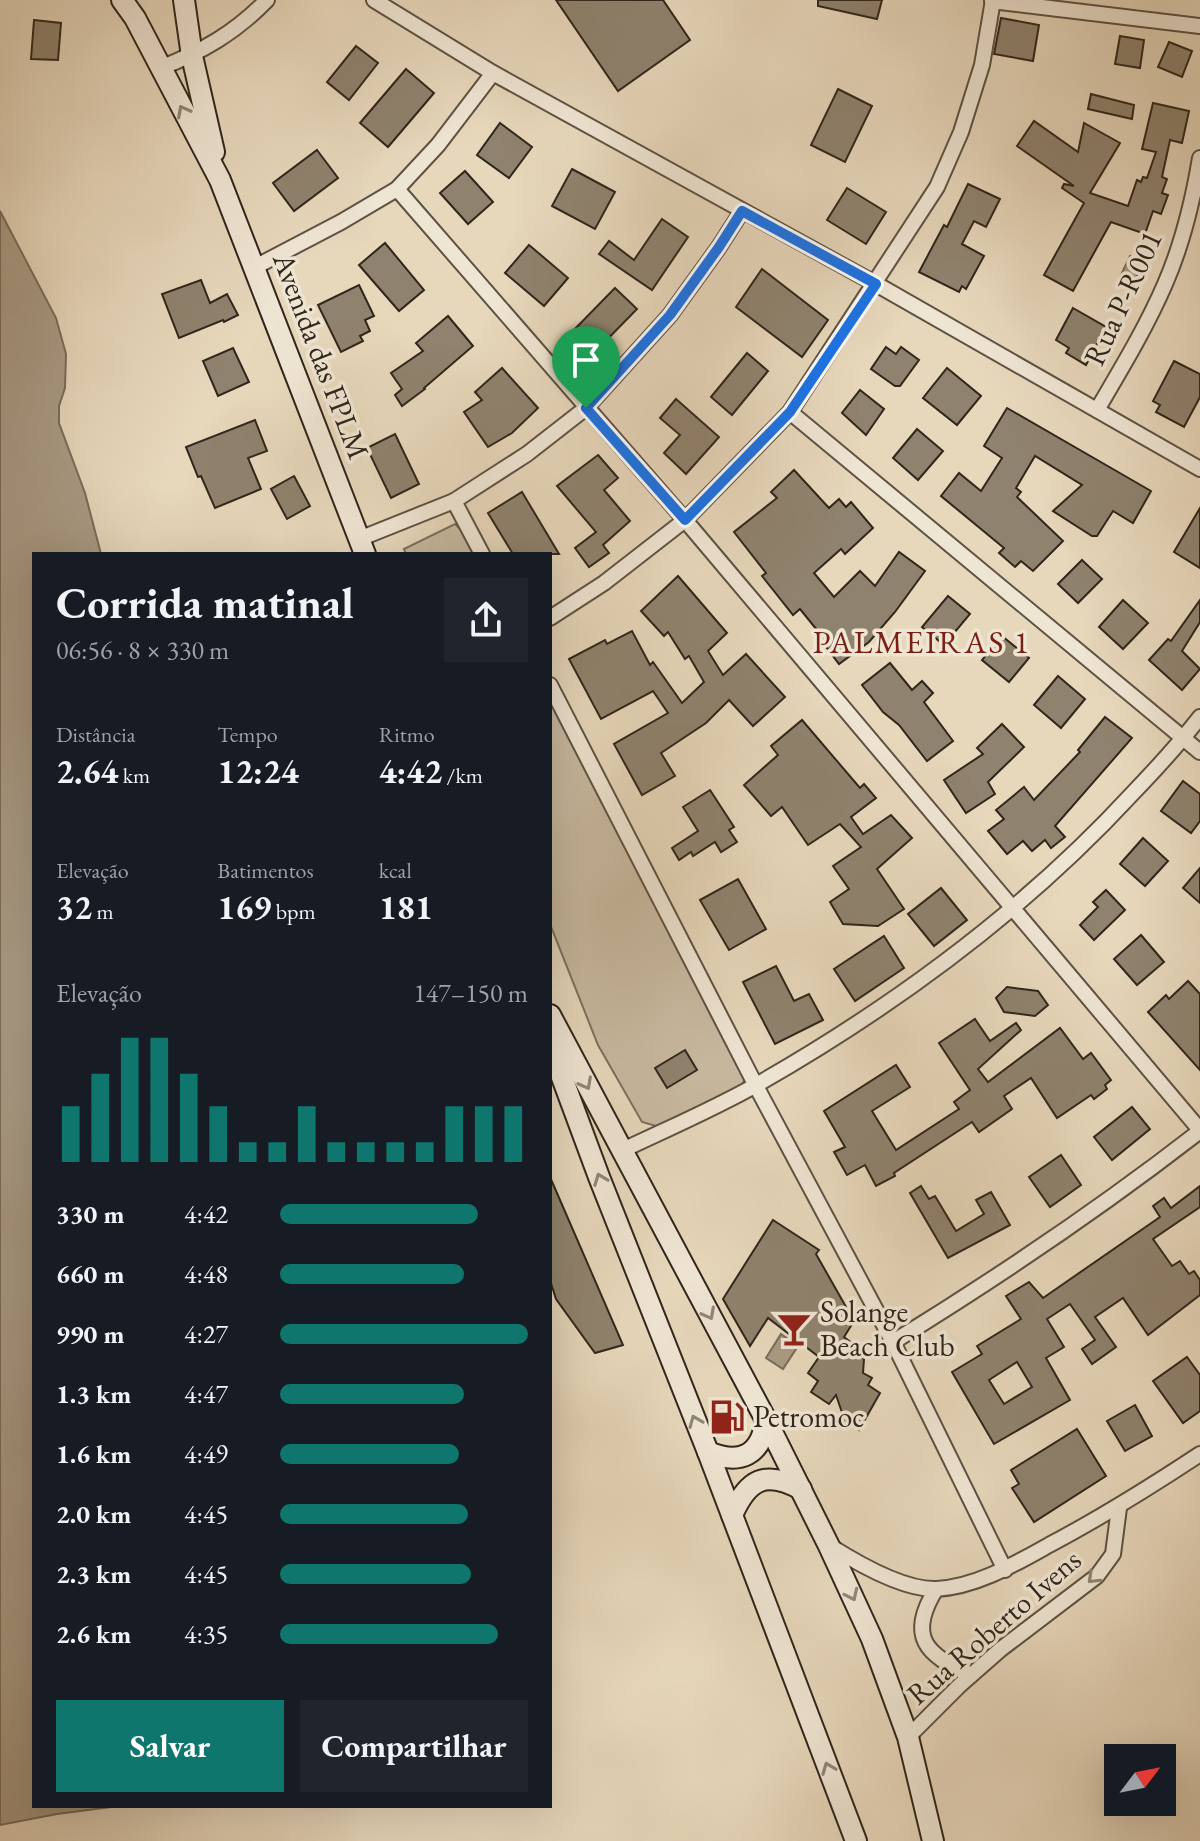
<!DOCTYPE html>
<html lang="pt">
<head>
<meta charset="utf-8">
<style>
  :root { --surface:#171b24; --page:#20242c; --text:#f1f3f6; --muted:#9ea1a6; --accent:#0f766e }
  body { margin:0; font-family:"EB Garamond",serif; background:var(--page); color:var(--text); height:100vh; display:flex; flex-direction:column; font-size:30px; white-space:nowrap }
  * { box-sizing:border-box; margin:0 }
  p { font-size:26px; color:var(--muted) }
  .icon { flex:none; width:44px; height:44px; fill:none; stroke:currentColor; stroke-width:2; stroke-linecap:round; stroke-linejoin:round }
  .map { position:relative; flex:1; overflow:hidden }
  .drawer { position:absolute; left:32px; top:552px; width:520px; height:1256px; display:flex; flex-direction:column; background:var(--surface); border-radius:0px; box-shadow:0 8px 32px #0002 }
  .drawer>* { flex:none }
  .needle { width:52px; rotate:58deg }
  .tools { position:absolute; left:1104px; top:1744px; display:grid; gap:16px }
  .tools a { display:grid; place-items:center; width:72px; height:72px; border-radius:0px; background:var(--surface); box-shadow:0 8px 32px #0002; font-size:40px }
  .pin { position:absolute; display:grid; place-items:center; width:68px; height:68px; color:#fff; margin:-82px -34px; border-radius:50% 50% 50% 0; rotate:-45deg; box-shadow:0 0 8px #0007 }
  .pin .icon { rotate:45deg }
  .round { display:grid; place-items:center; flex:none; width:84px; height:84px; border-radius:0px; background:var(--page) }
  .head { display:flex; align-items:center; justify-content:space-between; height:136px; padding:0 24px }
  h1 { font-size:44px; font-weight:700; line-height:60px }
  .figures { display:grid; grid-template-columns:repeat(3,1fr); gap:12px; height:136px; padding:8px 24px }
  .figures div { display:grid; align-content:center }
  .figures b { font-size:34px; font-weight:700 }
  .figures small { font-size:22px; font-weight:400 }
  .figures p { font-size:22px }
  .chart { height:224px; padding:16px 24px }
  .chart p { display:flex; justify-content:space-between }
  .chart svg { width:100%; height:144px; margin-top:8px; stroke:var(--accent); stroke-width:6 }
  .primary-button { display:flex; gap:16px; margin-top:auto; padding:16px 24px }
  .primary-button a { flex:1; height:92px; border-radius:0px; background:var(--accent); color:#fff; font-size:32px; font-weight:700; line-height:92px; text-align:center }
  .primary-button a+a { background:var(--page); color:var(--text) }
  ul { padding:0 24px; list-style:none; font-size:26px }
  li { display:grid; grid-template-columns:128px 96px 1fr; align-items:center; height:60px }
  li i { height:20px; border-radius:10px; background:var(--accent) }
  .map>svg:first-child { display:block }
  .green { fill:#c8b9a0; stroke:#7c705e; stroke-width:2 }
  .water { fill:#a99b85; stroke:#796c5b; stroke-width:2 }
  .building { fill:#8f826e; stroke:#30261b; stroke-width:2; fill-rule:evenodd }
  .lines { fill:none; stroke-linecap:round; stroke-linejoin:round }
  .street-casing { stroke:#5e5243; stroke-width:18 }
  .secondary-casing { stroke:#30261b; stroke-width:24 }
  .street { stroke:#efe5d3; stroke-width:14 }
  .secondary { stroke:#efe5d3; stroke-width:20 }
  .oneway { stroke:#908677 }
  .route-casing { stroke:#fff; stroke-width:16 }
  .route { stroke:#1a73e8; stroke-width:10 }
  .labels { text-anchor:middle; stroke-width:7; stroke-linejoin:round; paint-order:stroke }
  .street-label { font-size:30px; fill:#30261b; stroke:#efe5d3 }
  .poi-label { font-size:30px; fill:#30261b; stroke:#efe5d3; text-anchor:start }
  .neighbourhood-label { font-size:32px; letter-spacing:2px; fill:#7a1f14; stroke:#efe5d3 }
</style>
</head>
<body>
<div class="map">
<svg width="1200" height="1841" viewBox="0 0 1200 1841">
  <rect width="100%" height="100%" fill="#e7d7bb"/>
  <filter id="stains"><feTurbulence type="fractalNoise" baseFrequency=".0025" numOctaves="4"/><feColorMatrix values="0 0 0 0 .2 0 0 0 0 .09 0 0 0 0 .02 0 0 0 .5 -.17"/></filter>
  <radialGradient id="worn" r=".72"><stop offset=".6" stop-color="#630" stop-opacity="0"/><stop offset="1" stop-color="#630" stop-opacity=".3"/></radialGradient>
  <!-- green -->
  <g class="green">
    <path d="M455,524L468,537L477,554H406L404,549Z"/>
    <path d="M550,697L746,1077L738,1092L663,1128L642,1122L598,1045L550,924Z"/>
  </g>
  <!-- water -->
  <g class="water">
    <path d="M0,211L56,318L66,354L65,388L59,406V423L85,493L101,554H34V1806H119L57,1814L0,1825Z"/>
    <path d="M1130,256L1143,262L1134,283L1120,277Z"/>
    <path d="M781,1334L798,1346L783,1369L766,1358Z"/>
  </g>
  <!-- building -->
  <g class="building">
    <path d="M556,0H663L690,40L618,91Z"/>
    <path d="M818,0H882L877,19L818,6Z"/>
    <path d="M1001,18L1039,25L1033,61L994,54Z"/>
    <path d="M34,20L61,23L58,60L31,59Z"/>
    <path d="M1120,36L1144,40L1140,68L1115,64Z"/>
    <path d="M1169,42L1192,51L1182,77L1158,67Z"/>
    <path d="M356,46L378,63L349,100L327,82Z"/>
    <path d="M406,69L434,93L388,147L360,123Z"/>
    <path d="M838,89L872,106L845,162L811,145Z"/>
    <path d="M1091,94L1134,105L1132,119L1088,109Z"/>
    <path d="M1153,103L1189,111L1182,143L1170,140L1162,177L1167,179L1162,193L1168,195L1161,214L1153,211L1145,234L1111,222L1073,291L1044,275L1084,203L1062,188L1064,184L1074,186L1017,146L1034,121L1078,152L1084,123L1120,143L1090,193L1128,206L1137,180L1141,182L1143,177L1147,178L1156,152L1142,149Z"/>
    <path d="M500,123L532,147L509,178L477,155Z"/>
    <path d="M317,150L338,178L294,211L273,183Z"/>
    <path d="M572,169L615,192L595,229L552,206Z"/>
    <path d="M465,171L493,202L468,224L440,193Z"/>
    <path d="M968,184L1000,199L986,227L974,221L962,244L984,256L966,289L962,286L959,292L919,272L944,225L947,227Z"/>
    <path d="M847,188L886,212L866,244L827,220Z"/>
    <path d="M662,219L688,237L652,290L599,254L609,241L634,260Z"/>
    <path d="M385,243L424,290L399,311L359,265Z"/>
    <path d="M529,245L568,278L544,306L505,273Z"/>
    <path d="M762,269L828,320L802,357L736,307Z"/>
    <path d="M201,280L210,303L227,294L238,315L224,322L223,320L179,338L162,294Z"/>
    <path d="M359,285L374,316L365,320L370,331L360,336L363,341L341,352L318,305Z"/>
    <path d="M615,288L637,309L590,357L568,336Z"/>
    <path d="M1073,308L1106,327L1086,365L1066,353L1069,348L1056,340Z"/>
    <path d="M448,316L473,346L424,388L425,389L402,406L395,395L402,389L391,373L423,351L416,343Z"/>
    <path d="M886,347L896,354L901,347L919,360L900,386H895L871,369Z"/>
    <path d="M233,348L249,382L218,396L203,361Z"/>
    <path d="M747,353L768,371L732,415L711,397Z"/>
    <path d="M1174,361L1200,374V397L1184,427L1156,412L1160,405L1153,401Z"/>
    <path d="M502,368L538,408L512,433L488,447L464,412L482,400L475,392Z"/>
    <path d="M947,368L981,396L957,425L923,398Z"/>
    <path d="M860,390L884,409L866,435L842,413Z"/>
    <path d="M676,399L719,437L686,474L664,453L680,435L660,418Z"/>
    <path d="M1007,408L1151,491L1133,523L1113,511L1097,536H1092L1053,511L1082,485L1035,456L1016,488L1021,492L1017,497L1063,541L1033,571L1021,561L1015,567L999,553L1004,548L941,496L959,473L981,491L1002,458L984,446Z"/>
    <path d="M255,420L267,451L248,458L261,489L215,508L201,476L198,477L186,447Z"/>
    <path d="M917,429L943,451L918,480L893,458Z"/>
    <path d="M395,434L419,484L391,498L367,448Z"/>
    <path d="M598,455L618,478L604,490L630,521L603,545L609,553L589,567L575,548L596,532L557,486Z"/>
    <path d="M794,470L829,508L839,499L846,507L851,502L873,528L845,554L841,549L814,573L834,597L860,571L875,586L899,552L925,571L895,612L869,642L839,664L815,632L817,630L800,609L793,615L762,576L766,573L734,532L777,498L771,492Z"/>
    <path d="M294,476L310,506L287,519L271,489Z"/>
    <path d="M522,492L559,554H513L488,513Z"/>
    <path d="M1200,508V568L1174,552Z"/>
    <path d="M1082,560L1102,579L1078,603L1058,584Z"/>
    <path d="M678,576L727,633L708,651L723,675L746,654L785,697L753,726L729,700L706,723L661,753L675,776L642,795L614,744L668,713L653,691L601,719L569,659L605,640L607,644L632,631L650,665L653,662L682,703L704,682L689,656L685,659L668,632L664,636L641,611Z"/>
    <path d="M948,596L970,614L944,645L922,627Z"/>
    <path d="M1123,600L1148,623L1123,649L1099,627Z"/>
    <path d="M1200,600V622L1182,651L1200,669L1182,690L1149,660L1168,639L1171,641Z"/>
    <path d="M1002,636L1029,658L1009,682L982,660Z"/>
    <path d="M890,663L912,690L922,681L933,693L924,702L953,741L927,761L899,725L883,712L862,685Z"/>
    <path d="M1058,676L1085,699L1061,728L1034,705Z"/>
    <path d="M1105,717L1132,738L1055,826L1065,837L1051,848L1045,840L1032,851L1023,841L1007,854L988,831L1004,819L996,810L1024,787L1034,800L1080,752L1078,750Z"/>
    <path d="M802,720L860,788L864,784L876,798L851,817L863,834L891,815L912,838L877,869L904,909L878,926L843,924L830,902L849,889L833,866L861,847L840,824L808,845L782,807L771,816L744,785L778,755L771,746Z"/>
    <path d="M1002,724L1024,747L988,782L995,794L966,813L944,780L983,754L977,748Z"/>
    <path d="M1183,781L1200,794V821L1191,833L1161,811Z"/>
    <path d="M710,790L734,827L729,830L737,842L721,852L715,842L693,856L691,852L679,860L672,848L698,831L683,807Z"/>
    <path d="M1143,838L1168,861L1145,886L1120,864Z"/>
    <path d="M1200,868V903L1183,888Z"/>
    <path d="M738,879L766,929L729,950L700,900Z"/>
    <path d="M941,888L967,920L934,946L908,914Z"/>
    <path d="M1106,890L1125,910L1094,940L1080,925L1098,907L1093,902Z"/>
    <path d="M1141,935L1164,962L1137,985L1114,959Z"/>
    <path d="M884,936L904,968L855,1001L834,969Z"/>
    <path d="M776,966L794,1001L809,994L823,1020L775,1044L743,982Z"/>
    <path d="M1188,981L1200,994V1070L1148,1012L1166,995L1169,999Z"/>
    <path d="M1007,987L1038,991L1048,1005L1035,1016L1004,1012L996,998Z"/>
    <path d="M975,1019L990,1041L1016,1023L1021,1030L978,1069L988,1082L1060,1028L1083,1059L1091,1053L1111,1080L1105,1085L1107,1089L1094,1099L1091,1095L1057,1118L1031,1078L1004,1096L1012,1109L979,1132L972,1122L894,1173L895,1176L876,1186L865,1165L847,1175L834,1152L845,1147L824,1111L896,1065L910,1087L872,1111L896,1150L959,1109L954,1102L970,1090L939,1043Z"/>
    <path d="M685,1050L697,1070L667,1088L655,1068Z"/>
    <path d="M1132,1107L1150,1129L1112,1160L1094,1137Z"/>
    <path d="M1061,1155L1081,1185L1050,1207L1029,1177Z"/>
    <path d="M550,1177L623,1345L595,1353L556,1299L550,1280Z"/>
    <path d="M921,1186L929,1199L935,1196L956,1231L984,1214L976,1200L991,1192L1010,1225L948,1258L910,1193Z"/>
    <path d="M1200,1186V1207L1153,1239L1172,1266L1180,1261L1189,1274L1194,1271L1200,1280V1295L1148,1335L1123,1298L1095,1317L1116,1347L1092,1364L1082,1349L1095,1340L1070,1304L1047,1319L1064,1347L1046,1358L1070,1400L994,1444L952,1372L982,1354L977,1346L1021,1319L1006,1296L1029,1282L1043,1298L1160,1217L1153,1206L1164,1198L1171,1208ZM1017,1362L1032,1387L1004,1404L989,1380Z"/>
    <path d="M773,1220L819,1250L816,1254L854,1321L844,1337L853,1344L849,1350L864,1359L863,1373L872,1378L868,1385L880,1393L859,1430L845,1421L836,1395L829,1404L811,1392L818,1381L808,1373L819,1357L768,1318L750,1346L723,1299Z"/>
    <path d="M1187,1357L1200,1375V1411L1183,1423L1153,1381Z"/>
    <path d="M1135,1405L1152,1436L1125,1451L1107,1421Z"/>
    <path d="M1077,1429L1106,1476L1034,1522L1012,1488L1019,1484L1011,1470Z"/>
  </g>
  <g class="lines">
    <!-- street casing -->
    <g class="street-casing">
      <g id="street">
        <path d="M374,0L493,73L876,284L1200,469"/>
        <path d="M992,1L1200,26"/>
        <path d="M160,68C202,52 236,32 267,0"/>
        <path d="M397,189L685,520L1200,1130"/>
        <path d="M255,267L341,222L397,189L438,145L493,73"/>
        <path d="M1097,410C1121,369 1146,328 1165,284C1182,245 1193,200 1200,158"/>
        <path d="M790,412L1200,752"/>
        <path d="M454,501L482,554"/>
        <path d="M359,539L454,501L527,454L586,408L670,315L719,247L742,211"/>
        <path d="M550,618L604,583L685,520L790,412L937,187L961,132L982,65L993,0"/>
        <path d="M550,685L756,1086L893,1342L1005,1570"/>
        <path d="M621,1151C667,1129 714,1109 758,1084C896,1005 1024,911 1132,794C1156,769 1179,744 1200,717"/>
        <path d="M893,1342C1000,1276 1101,1208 1200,1131"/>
        <path d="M830,1546C857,1563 903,1590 936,1589C976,1587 1015,1564 1049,1545C1102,1517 1150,1487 1200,1454"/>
        <path d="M936,1589C907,1636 925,1655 971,1675"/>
        <path d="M908,1737L960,1685L1001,1649L1097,1576L1113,1554L1119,1508"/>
      </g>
    </g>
    <!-- secondary casing -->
    <g class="secondary-casing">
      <g id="secondary">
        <path d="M122,0L135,18L220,180L365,554"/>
        <path d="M184,0L192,56L214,152"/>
        <path d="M550,1015L766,1420L829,1546L872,1639L908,1737L933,1841"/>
        <path d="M550,1045L599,1177L708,1452L856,1841"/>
        <path d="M708,1452C740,1465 761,1456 766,1420"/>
        <path d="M732,1515C748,1479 765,1470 801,1489"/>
      </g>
    </g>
    <!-- street -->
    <use href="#street" class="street"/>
    <!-- secondary -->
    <use href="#secondary" class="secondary"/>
  </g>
  <!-- one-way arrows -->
  <defs><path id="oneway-chevron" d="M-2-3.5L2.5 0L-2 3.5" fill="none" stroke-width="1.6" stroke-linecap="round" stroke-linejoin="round" transform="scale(2)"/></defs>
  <g class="oneway">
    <use href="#oneway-chevron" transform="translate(183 111) rotate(-118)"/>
    <use href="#oneway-chevron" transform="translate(586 1084) rotate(62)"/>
    <use href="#oneway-chevron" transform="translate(600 1179) rotate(-111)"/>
    <use href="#oneway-chevron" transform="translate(709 1314) rotate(62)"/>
    <use href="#oneway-chevron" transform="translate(695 1421) rotate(-112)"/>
    <use href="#oneway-chevron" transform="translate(1093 1578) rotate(136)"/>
    <use href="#oneway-chevron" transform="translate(852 1595) rotate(65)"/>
    <use href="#oneway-chevron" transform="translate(828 1768) rotate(-111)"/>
  </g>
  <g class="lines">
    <!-- route casing -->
    <g class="route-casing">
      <path id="route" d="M742,211L876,284L790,412L685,520L586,408L670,315L719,247Z"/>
    </g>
    <!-- route -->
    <use href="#route" class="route"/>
  </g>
  <!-- icons -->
  <defs>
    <g id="bar-bare" transform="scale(2.76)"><path d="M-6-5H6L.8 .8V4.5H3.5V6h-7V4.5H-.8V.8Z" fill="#8f2418" stroke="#efe5d3" stroke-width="2.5" paint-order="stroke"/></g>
    <g id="fuel-bare" transform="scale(2.76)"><path d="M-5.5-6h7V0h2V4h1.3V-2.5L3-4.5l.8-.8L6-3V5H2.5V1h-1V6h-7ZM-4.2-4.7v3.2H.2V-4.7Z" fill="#8f2418" stroke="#efe5d3" stroke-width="2.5" paint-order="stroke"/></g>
  </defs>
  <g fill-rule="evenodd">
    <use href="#bar-bare" x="794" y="1329"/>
    <use href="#fuel-bare" x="727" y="1417"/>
  </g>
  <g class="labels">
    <!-- street labels -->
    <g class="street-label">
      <text transform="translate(1123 298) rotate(-65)" y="10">Rua P-R001</text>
      <text transform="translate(321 356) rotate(69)" y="10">Avenida das FPLM</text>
      <text transform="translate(994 1627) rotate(-41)" y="10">Rua Roberto Ivens</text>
    </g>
    <!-- poi labels -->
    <g class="poi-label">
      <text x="820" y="1322">Solange<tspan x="820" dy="34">Beach Club</tspan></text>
      <text x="753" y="1427">Petromoc</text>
    </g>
    <!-- neighbourhood labels -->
    <g class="neighbourhood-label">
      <text x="922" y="653">PALMEIRAS 1</text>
    </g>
  </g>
  <rect width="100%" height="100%" filter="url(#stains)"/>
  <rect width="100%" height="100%" fill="url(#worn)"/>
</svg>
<div class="tools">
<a><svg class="needle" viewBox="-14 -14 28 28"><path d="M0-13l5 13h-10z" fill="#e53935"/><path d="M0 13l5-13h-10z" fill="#9ea1a6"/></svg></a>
</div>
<div class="pin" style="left:586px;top:408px;background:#1e9e55"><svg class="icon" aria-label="arrive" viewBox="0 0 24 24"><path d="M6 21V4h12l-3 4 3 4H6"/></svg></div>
<section class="drawer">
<div class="head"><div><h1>Corrida matinal</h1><p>06:56 · 8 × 330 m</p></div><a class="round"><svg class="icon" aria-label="share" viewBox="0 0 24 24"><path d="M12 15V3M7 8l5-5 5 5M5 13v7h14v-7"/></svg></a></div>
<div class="figures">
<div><p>Distância</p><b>2.64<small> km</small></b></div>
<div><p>Tempo</p><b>12:24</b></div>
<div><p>Ritmo</p><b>4:42<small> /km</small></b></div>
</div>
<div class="figures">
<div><p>Elevação</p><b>32<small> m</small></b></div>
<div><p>Batimentos</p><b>169<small> bpm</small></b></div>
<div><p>kcal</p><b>181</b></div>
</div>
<div class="chart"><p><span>Elevação</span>147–150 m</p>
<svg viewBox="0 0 160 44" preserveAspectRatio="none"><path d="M5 44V27M15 44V17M25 44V6M35 44V6M45 44V17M55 44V27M65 44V38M75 44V38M85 44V27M95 44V38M105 44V38M115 44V38M125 44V38M135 44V27M145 44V27M155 44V27"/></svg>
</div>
<ul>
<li><b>330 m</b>4:42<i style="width:80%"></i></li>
<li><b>660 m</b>4:48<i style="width:74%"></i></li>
<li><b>990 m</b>4:27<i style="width:100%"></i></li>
<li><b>1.3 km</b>4:47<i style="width:74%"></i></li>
<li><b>1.6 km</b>4:49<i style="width:72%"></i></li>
<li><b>2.0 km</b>4:45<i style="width:76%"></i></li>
<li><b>2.3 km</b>4:45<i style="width:77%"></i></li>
<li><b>2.6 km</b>4:35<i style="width:88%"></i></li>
</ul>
<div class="primary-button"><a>Salvar</a><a>Compartilhar</a></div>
</section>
</div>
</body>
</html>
